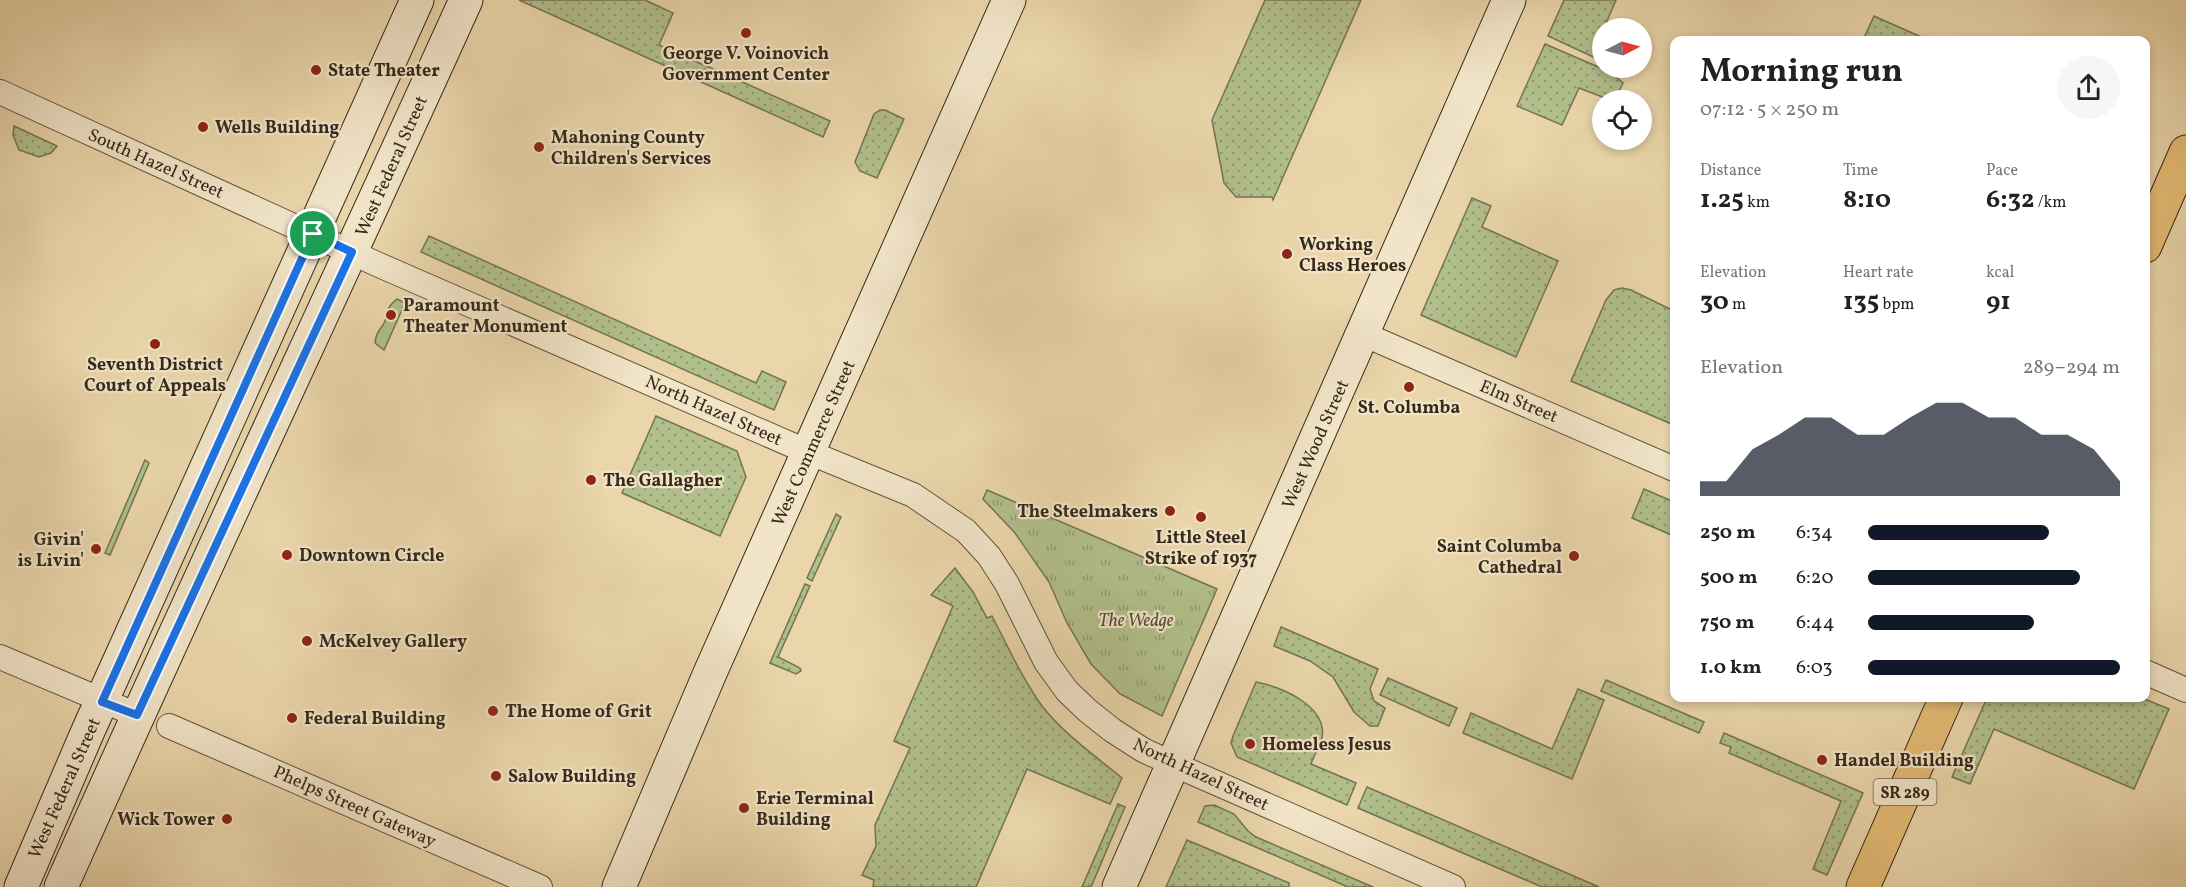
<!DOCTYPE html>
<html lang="en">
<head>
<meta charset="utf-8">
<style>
  :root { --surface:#fff; --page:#f6f6f6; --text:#222; --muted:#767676; --accent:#111827 }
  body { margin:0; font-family:Vollkorn,serif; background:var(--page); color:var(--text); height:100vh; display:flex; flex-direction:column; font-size:22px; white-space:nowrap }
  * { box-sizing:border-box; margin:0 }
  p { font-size:20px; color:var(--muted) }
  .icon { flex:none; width:33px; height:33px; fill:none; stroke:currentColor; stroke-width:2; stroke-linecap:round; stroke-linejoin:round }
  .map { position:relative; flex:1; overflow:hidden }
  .details { position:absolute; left:1670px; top:36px; width:480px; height:666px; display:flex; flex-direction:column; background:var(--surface); border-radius:12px; box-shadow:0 3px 9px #0003 }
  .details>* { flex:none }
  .needle { width:39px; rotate:84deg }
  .tools { position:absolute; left:1592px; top:18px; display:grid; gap:12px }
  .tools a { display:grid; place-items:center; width:60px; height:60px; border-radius:50%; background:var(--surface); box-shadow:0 3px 9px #0003; font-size:30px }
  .pin { position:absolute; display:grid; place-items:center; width:51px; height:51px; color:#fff; margin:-26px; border:3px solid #fff; border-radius:50%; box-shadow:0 2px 6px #0007 }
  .round { display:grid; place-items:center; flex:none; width:63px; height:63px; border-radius:32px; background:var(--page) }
  .summary { display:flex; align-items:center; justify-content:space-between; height:102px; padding:0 30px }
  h1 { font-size:33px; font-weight:700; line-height:45px }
  .metrics { display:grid; grid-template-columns:repeat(3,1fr); gap:9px; height:102px; padding:6px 30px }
  .metrics div { display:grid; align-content:center }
  .metrics b { font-size:26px; font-weight:700 }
  .metrics small { font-size:16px; font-weight:400 }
  .metrics p { font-size:16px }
  .chart { height:168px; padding:12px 30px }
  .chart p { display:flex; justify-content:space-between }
  .chart svg { width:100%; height:108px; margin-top:6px; fill:var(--accent); opacity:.7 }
  ul { padding:0 30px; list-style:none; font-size:20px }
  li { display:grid; grid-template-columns:96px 72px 1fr; align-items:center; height:45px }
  li i { height:15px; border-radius:8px; background:var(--accent) }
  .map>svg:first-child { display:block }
  .grass { fill:url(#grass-dots); stroke:#737453; stroke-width:1.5 }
  .park { fill:url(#park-tufts); stroke:#737453; stroke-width:1.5 }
  .garden { fill:#b1bf8c; stroke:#737453; stroke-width:1.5 }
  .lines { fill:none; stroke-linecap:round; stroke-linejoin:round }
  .street-casing { stroke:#62543e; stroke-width:26 }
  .secondary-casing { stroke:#35291a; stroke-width:35 }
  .primary-casing { stroke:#35291a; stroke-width:35 }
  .street { stroke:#f1e4c8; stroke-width:24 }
  .secondary { stroke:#f1e4c8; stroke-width:33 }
  .primary { stroke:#e5bb75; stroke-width:33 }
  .route-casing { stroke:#fff; stroke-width:12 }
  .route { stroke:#1a73e8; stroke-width:8 }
  .poi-dot { fill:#8f2418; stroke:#f1e4c8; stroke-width:2 }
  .labels { text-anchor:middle; stroke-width:4.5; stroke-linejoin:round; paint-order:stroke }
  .shield { fill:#f1e4c8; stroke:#6d614e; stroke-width:1.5 }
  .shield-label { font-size:16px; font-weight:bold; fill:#35291a }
  .poi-label { font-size:18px; font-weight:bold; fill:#35291a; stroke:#f1e4c8; text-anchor:start }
  .street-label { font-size:18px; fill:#35291a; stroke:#f1e4c8 }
  .park-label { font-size:18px; font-style:italic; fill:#544e36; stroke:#f1e4c8 }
</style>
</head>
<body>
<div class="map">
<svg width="2186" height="887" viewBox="0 0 2186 887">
  <defs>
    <pattern id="grass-dots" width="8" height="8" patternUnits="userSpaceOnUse" patternTransform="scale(1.5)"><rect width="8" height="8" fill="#b1bf8c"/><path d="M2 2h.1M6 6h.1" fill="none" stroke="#919b72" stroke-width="1.8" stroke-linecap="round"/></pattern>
    <pattern id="park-tufts" width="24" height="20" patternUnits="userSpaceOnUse" patternTransform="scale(1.5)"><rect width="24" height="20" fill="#b1bf8c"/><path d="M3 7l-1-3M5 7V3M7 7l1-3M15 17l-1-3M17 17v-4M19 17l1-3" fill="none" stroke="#919b72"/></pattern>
  </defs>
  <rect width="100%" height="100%" fill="#ead6aa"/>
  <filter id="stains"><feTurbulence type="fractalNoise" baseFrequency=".00333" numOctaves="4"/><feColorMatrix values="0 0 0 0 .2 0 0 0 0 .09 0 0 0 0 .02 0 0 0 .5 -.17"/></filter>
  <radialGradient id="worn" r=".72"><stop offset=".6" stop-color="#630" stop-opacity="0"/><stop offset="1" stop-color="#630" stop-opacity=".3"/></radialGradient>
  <!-- grass -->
  <g class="grass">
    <path d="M519,0H645L673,13L659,45L830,121L823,137Z"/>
    <path d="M1265,0H1361L1273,200L1272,197H1236L1224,183L1212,120Z"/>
    <path d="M1564,0H1616L1604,28H1602V61L1548,36Z"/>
    <path d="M1874,16L1928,40H1863Z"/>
    <path d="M1545,44L1610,72L1623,83L1615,100H1610L1579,88L1562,125L1517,106Z"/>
    <path d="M880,110H885L904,119L877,178L860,171L855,162L874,114Z"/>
    <path d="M14,126L57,146L51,153L39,157L19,150L13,135Z"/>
    <path d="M1472,198L1491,206L1482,227L1558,261L1516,357L1421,315Z"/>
    <path d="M429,236L756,383L762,371L786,382L774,410L421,252Z"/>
    <path d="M1622,288L1631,290L1674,311V425L1571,381L1606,300L1614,290Z"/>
    <path d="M656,416L737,451L746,477L720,536L622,493Z"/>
    <path d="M1644,489L1674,502V536L1632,518Z"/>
    <path d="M836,514L841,517L812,581L807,578Z"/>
    <path d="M955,568L973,592L987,618L992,616C1008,647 1022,678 1042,706C1064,734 1094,755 1122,778L1110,804L1027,769L976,887H873L874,880L862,875L876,846L875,825L910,748L894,741L953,606L931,595Z"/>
    <path d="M805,584L810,586L778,657L800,668L801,671L796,674L770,663Z"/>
    <path d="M1281,627L1378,669L1370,689L1374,701L1385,708L1378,726H1370L1354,712L1333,677L1310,661L1274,646Z"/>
    <path d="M1388,678L1457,708L1449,726L1380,695Z"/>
    <path d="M1606,680L1704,722L1699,733L1601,691Z"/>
    <path d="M1256,682C1280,686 1328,706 1322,738C1320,746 1314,755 1311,764L1356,783L1347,805L1237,757L1231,743L1233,736Z"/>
    <path d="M1578,689L1604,700L1572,779L1463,733L1471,713L1552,749Z"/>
    <path d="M1987,698H2142L2169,709L2134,789L1994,729L1970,784L1952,777Z"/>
    <path d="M1724,733L1863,793L1827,875L1813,869L1841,801L1729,753L1731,747L1720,743Z"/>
    <path d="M1367,787L1599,887H1542L1358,808Z"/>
    <path d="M1118,804L1125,807L1091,887H1082Z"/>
    <path d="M1214,805L1234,814L1248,831L1256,837L1373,887H1348L1198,822L1205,806Z"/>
    <path d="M1187,840L1289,883V887H1166Z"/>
  </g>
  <!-- park -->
  <path class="park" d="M987,490L1217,589L1162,716L1120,694L1091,664L1067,623L1049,582L1015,533L983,499Z"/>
  <!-- garden -->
  <g class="garden">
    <path d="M397,299L405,303L384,350L375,343C376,334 378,332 383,325C390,314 383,310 397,299Z"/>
    <path d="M145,460L149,463L110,555L105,553Z"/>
  </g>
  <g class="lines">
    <!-- street casing -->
    <g class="street-casing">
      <g id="street">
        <path d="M0,92L379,265L808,452L913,495L966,531L989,556L1007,584L1046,662L1067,691L1088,711L1112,730L1143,750L1173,764L1453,887"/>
        <path d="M1363,334L1674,469"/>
        <path d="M0,657L137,715"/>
        <path d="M2145,672L2186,690"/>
        <path d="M169,726L540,887"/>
      </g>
    </g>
    <!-- secondary casing -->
    <g class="secondary-casing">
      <g id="secondary">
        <path d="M21,887L88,731L417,0"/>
        <path d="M61,887C193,590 332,296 466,0"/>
        <path d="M619,887L710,673L1009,0"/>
        <path d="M1119,887L1509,0"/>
      </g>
    </g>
    <!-- primary casing -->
    <g class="primary-casing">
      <g id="primary">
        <path d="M2145,246L2186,152"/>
        <path d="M1863,887L1946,698"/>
      </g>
    </g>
    <!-- street -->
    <use href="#street" class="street"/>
    <!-- secondary -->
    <use href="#secondary" class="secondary"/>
    <!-- primary -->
    <use href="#primary" class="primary"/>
  </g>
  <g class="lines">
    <!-- route casing -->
    <g class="route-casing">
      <path id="route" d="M313,234L352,252L137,715L102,702Z"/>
    </g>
    <!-- route -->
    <use href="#route" class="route"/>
  </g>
  <!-- markers -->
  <g class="poi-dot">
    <circle cx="746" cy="33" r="6"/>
    <circle cx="316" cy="70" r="6"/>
    <circle cx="203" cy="127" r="6"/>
    <circle cx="539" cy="147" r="6"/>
    <circle cx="1287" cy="254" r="6"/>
    <circle cx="391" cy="315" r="6"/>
    <circle cx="155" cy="344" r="6"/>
    <circle cx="1409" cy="387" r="6"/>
    <circle cx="591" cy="480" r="6"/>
    <circle cx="1170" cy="511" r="6"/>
    <circle cx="1201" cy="517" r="6"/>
    <circle cx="96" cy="549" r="6"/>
    <circle cx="287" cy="555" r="6"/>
    <circle cx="1574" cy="556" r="6"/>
    <circle cx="307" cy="641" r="6"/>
    <circle cx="493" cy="711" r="6"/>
    <circle cx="292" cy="718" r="6"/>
    <circle cx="1250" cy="744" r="6"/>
    <circle cx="1822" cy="760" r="6"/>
    <circle cx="496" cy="776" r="6"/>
    <circle cx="744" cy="808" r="6"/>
    <circle cx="227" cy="819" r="6"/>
  </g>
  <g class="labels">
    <!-- shield labels -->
    <rect class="shield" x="1873.5" y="779" width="63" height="26" rx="4.5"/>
    <g class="shield-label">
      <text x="1905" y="798">SR 289</text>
    </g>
    <!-- poi labels -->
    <g class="poi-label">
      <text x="746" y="59" text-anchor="middle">George V. Voinovich<tspan x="746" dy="21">Government Center</tspan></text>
      <text x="328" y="76">State Theater</text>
      <text x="215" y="133">Wells Building</text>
      <text x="551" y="143">Mahoning County<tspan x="551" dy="21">Children's Services</tspan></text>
      <text x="1299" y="250">Working<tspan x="1299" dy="21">Class Heroes</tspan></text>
      <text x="403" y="311">Paramount<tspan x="403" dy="21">Theater Monument</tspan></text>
      <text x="155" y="370" text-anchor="middle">Seventh District<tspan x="155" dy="21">Court of Appeals</tspan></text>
      <text x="1409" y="413" text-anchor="middle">St. Columba</text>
      <text x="603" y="486">The Gallagher</text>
      <text x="1158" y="517" text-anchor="end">The Steelmakers</text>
      <text x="1201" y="543" text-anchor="middle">Little Steel<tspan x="1201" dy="21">Strike of 1937</tspan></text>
      <text x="84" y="545" text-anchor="end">Givin'<tspan x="84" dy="21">is Livin'</tspan></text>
      <text x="1562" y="552" text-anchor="end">Saint Columba<tspan x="1562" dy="21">Cathedral</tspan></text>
      <text x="299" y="561">Downtown Circle</text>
      <text x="319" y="647">McKelvey Gallery</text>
      <text x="505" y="717">The Home of Grit</text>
      <text x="304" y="724">Federal Building</text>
      <text x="1262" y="750">Homeless Jesus</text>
      <text x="1834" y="766">Handel Building</text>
      <text x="508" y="782">Salow Building</text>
      <text x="756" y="804">Erie Terminal<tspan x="756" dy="21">Building</tspan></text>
      <text x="215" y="825" text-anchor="end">Wick Tower</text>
    </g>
    <!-- street labels -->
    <g class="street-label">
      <text transform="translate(156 163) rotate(24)" y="6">South Hazel Street</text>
      <text transform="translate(391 166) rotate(-66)" y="6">West Federal Street</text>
      <text transform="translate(1519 401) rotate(23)" y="6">Elm Street</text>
      <text transform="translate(714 410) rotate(24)" y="6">North Hazel Street</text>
      <text transform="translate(813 443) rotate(-66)" y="6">West Commerce Street</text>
      <text transform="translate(1315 444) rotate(-66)" y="6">West Wood Street</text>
      <text transform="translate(1201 774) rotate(25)" y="6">North Hazel Street</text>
      <text transform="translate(64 788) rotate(-66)" y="6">West Federal Street</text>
      <text transform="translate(355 806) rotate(24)" y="6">Phelps Street Gateway</text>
    </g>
    <!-- park labels -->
    <g class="park-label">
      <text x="1136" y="626">The Wedge</text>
    </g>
  </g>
  <rect width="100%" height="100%" filter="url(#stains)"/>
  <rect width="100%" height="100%" fill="url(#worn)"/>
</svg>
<div class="tools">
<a><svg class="needle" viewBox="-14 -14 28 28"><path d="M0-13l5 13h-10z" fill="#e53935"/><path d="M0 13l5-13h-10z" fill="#767676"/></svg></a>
<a><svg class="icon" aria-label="locate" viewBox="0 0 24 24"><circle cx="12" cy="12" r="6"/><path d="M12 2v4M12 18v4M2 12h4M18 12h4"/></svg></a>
</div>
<div class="pin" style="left:313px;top:234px;background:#1e9e55"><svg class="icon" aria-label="arrive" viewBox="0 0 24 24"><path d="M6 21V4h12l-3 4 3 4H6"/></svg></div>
<section class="details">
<div class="summary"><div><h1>Morning run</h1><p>07:12 · 5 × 250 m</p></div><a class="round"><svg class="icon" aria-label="share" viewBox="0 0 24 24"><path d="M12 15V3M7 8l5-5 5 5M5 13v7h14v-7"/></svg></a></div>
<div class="metrics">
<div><p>Distance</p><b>1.25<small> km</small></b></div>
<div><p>Time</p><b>8:10</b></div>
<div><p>Pace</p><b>6:32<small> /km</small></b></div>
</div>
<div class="metrics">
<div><p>Elevation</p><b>30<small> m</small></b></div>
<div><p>Heart rate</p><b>135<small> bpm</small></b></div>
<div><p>kcal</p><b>91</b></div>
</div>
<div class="chart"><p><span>Elevation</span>289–294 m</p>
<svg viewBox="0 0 160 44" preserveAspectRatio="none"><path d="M0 44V38L10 38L20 25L30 19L40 12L50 12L60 19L70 19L80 12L90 6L100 6L110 12L120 12L130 19L140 19L150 25L160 38V44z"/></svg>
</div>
<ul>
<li><b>250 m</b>6:34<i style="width:72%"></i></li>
<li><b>500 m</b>6:20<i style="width:84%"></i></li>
<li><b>750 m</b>6:44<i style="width:66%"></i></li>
<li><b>1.0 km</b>6:03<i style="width:100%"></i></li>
</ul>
</section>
</div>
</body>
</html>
